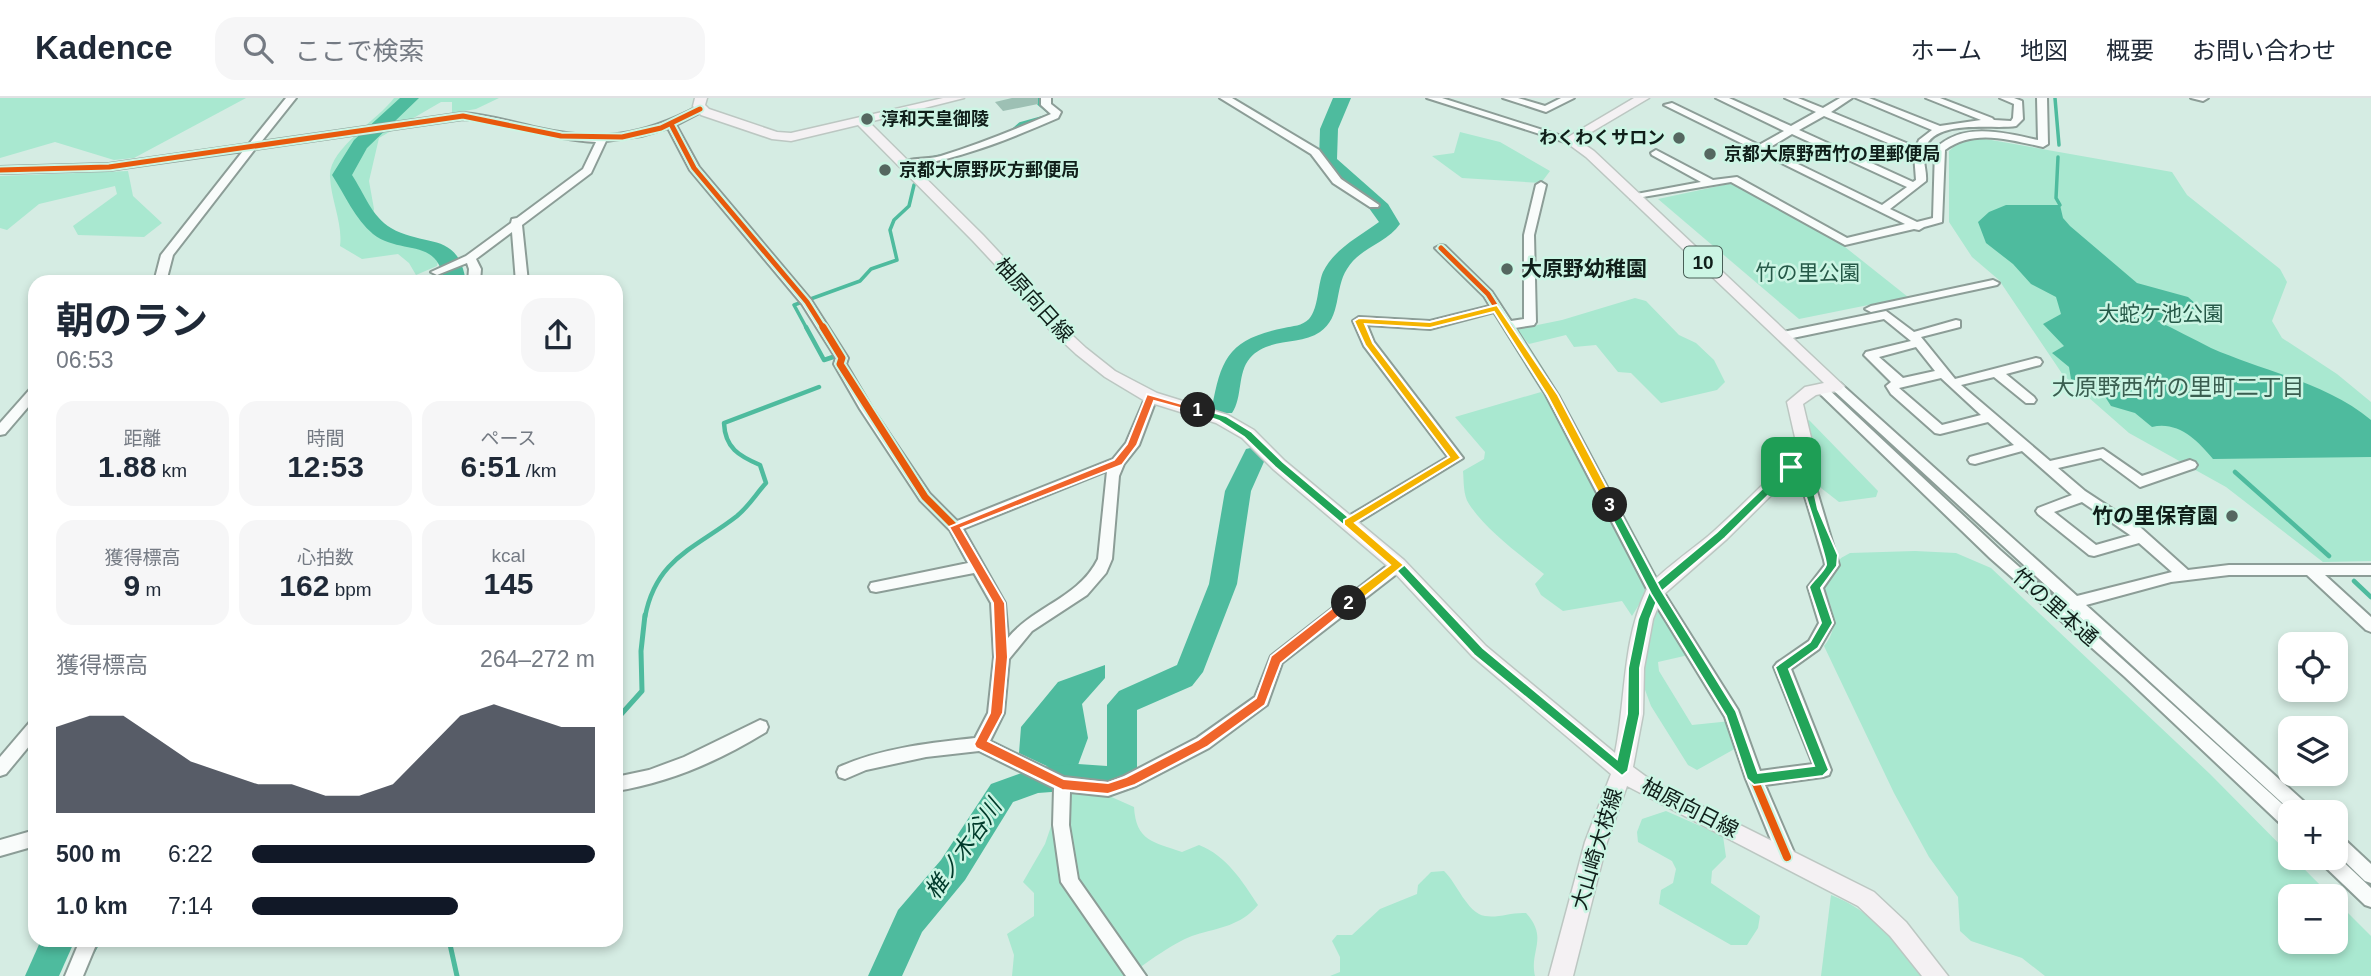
<!DOCTYPE html>
<html lang="ja">
<head>
<meta charset="utf-8">
<style>
  :root { --surface:#fff; --page:#f6f6f7; --text:#1f2937; --muted:#747a83; --line:#e0e1e3; --accent:#111827 }
  body { margin:0; font-family:Arial,"Noto Sans JP",sans-serif; background:var(--page); color:var(--text); height:100vh; display:flex; flex-direction:column; font-size:26px; white-space:nowrap }
  * { box-sizing:border-box; margin:0 }
  p { font-size:23px; color:var(--muted) }
  .icon { flex:none; width:38px; height:38px; fill:none; stroke:currentColor; stroke-width:2; stroke-linecap:round; stroke-linejoin:round }
  .map { position:relative; flex:1; overflow:hidden }
  .details { position:absolute; left:28px; top:177px; width:595px; height:672px; display:flex; flex-direction:column; background:var(--surface); border-radius:21px; box-shadow:0 4px 10px #0003 }
  .details>* { flex:none }
  .buttons { position:absolute; left:2278px; top:534px; display:grid; gap:14px }
  .buttons a { display:grid; place-items:center; width:70px; height:70px; border-radius:14px; background:var(--surface); box-shadow:0 4px 10px #0003; font-size:35px }
  .pin { position:absolute; display:grid; place-items:center; width:60px; height:60px; color:#fff; margin:-30px; border-radius:14px; box-shadow:0 4px 10px #0006 }
  .km { position:absolute; width:35px; height:35px; margin:-18px; border-radius:50%; background:#222; color:#fff; font-size:19px; line-height:35px; text-align:center }
  .round { display:grid; place-items:center; flex:none; width:74px; height:74px; border-radius:21px; background:var(--page) }
  .overview { display:flex; align-items:center; justify-content:space-between; height:119px; padding:0 28px }
  h1 { font-size:38px; font-weight:700; line-height:52px }
  .figures { display:grid; grid-template-columns:repeat(3,1fr); gap:10px; height:119px; padding:7px 28px }
  .figures div { display:grid; align-content:center; border-radius:18px; background:var(--page); text-align:center }
  .figures b { font-size:30px; font-weight:700 }
  .figures small { font-size:19px; font-weight:400 }
  .figures p { font-size:19px }
  .chart { height:196px; padding:14px 28px }
  .chart p { display:flex; justify-content:space-between }
  .chart svg { width:100%; height:126px; margin-top:7px; fill:var(--accent); opacity:.7 }
  ul { padding:0 28px; list-style:none; font-size:23px }
  li { display:grid; grid-template-columns:112px 84px 1fr; align-items:center; height:52px }
  li i { height:18px; border-radius:9px; background:var(--accent) }
  header { display:flex; align-items:center; gap:42px; box-sizing:border-box; height:98px; padding:0 35px; background:var(--surface); border-bottom:2px solid var(--line) }
  header strong { font-size:33px }
  nav { display:flex; gap:38px; margin-inline-start:auto; font-size:24px }
  .search { width:490px; height:63px; background:var(--page); display:flex; align-items:center; gap:18px; box-sizing:border-box; padding:0 24px; border-radius:21px; color:var(--muted); font-size:26px }
  .map>svg:first-child { display:block }
  .green { fill:#a9e8d0 }
  .water { fill:#4ebb9e }
  .lines { fill:none; stroke-linecap:round; stroke-linejoin:round }
  .stream-far2 { stroke:#4ebb9e; stroke-width:3.5 }
  .stream-far1 { stroke:#4ebb9e; stroke-width:4.5 }
  .stream { stroke:#4ebb9e; stroke-width:5 }
  .river { fill:#4ebb9e; fill-rule:evenodd }
  .building { fill:#9dc0b4 }
  .minor-casing { stroke:#8c9d97; stroke-width:4 }
  .major-casing { stroke:#bcc7c2; stroke-width:3 }
  .minor { fill:#f9fcfb; fill-rule:evenodd }
  .major { fill:#f4f1f3; fill-rule:evenodd }
  .cycleway-far2-casing { stroke:#ccf5e4; stroke-width:9 }
  .cycleway-far1-casing { stroke:#ccf5e4; stroke-width:11 }
  .cycleway-casing { stroke:#ccf5e4; stroke-width:12 }
  .cycleway-far2 { stroke:#e8590c; stroke-width:5 }
  .cycleway-far1 { stroke:#e8590c; stroke-width:7 }
  .cycleway { stroke:#e8590c; stroke-width:8 }
  .split-1 { fill:#22a559; stroke:#fff; stroke-width:2 }
  .split-2 { fill:#f0652b; stroke:#fff; stroke-width:2 }
  .split-3 { fill:#f5b400; stroke:#fff; stroke-width:2 }
  .split-4 { fill:#22a559; stroke:#fff; stroke-width:2 }
  .poi-dot { fill:#556760; stroke:#ccf5e4; stroke-width:2.5 }
  .labels { text-anchor:middle; stroke-width:5; stroke-linejoin:round; paint-order:stroke }
  .far-poi-label { font-size:18px; font-weight:bold; fill:#101f1a; stroke:#ccf5e4; text-anchor:start }
  .shield { fill:#ccf5e4; stroke:#485f57; stroke-width:2 }
  .shield-label { font-size:19px; font-weight:bold; fill:#101f1a }
  .poi-label { font-size:21px; font-weight:bold; fill:#101f1a; stroke:#ccf5e4; text-anchor:start }
  .park-label { font-size:21px; fill:#265948; stroke:#ccf5e4 }
  .street-label { font-size:21px; fill:#101f1a; stroke:#ccf5e4 }
  .neighbourhood-label { font-size:23px; fill:#3a5e50; stroke:#ccf5e4 }
  .water-label { font-size:23px; font-style:italic; fill:#003a2a; stroke:#ccf5e4 }
</style>
</head>
<body>
<header>
<strong>Kadence</strong>
<div class="search"><svg class="icon" aria-label="search" viewBox="0 0 24 24"><circle cx="10" cy="10" r="6"/><path d="M15 15l6 6"/></svg>ここで検索</div>
<nav><a>ホーム</a><a>地図</a><a>概要</a><a>お問い合わせ</a></nav>
</header>
<div class="map">
<svg width="2371" height="878" viewBox="0 0 2371 878">
  <rect width="100%" height="100%" fill="#d5ece3"/>
  <!-- green -->
  <g class="green">
    <path d="M0,0H246L134,60L114,62L55,44L0,60Z"/>
    <path d="M394,0H499L476,11L452,15V4H441L379,40L369,83L374,111L371,129L439,157L437,168L416,177L409,165L398,156L362,161L340,148C343,126 331,102 330,79C328,51 379,21 394,0Z"/>
    <path d="M1460,34L1500,44L1550,73L1541,85L1462,80L1432,58L1454,55Z"/>
    <path d="M1980,40L2172,74L2187,97L2280,171L2287,184L2272,223L2282,240L2337,276L2371,304V463L2323,464L2226,389L2129,335L2063,277L1999,182L1972,159L1949,124V53L1960,43Z"/>
    <path d="M128,73L133,98L162,125L144,139L78,137L73,128L117,96L115,88L39,106L7,132L0,130V78Z"/>
    <path d="M1733,85L1840,145L1908,199L1799,221L1658,101Z"/>
    <path d="M1635,200L1646,203L1679,237L1696,245L1714,262L1725,284L1717,292L1661,305L1631,275L1618,274L1596,247L1574,249L1566,237L1529,246L1518,234V231L1562,222Z"/>
    <path d="M1541,294L1549,303L1651,487L1632,518L1622,503L1563,513L1541,497L1535,486L1544,476C1520,457 1485,431 1469,406C1463,397 1464,384 1463,373L1484,361L1485,354L1455,319Z"/>
    <path d="M1809,322L1878,393L1876,399L1839,404L1798,372L1803,327Z"/>
    <path d="M1915,453L1956,455L1991,470L2210,676L2331,798H2291V844H2336V803L2371,838V878H2045L2022,860L1971,843L1960,833L1958,799L1929,759L1894,695L1824,548C1841,527 1832,509 1822,487L1841,460L1850,455Z"/>
    <path d="M1654,499L1693,556L1658,564L1659,573L1692,627L1731,623L1738,649L1697,672L1688,667L1651,608L1641,581Z"/>
    <path d="M1063,693L1107,697L1134,709C1136,743 1153,744 1182,754L1199,747C1227,758 1242,783 1258,807C1240,828 1221,829 1195,837C1180,841 1141,867 1130,878H1012L1014,857L1007,836L1034,818V795L1023,784L1045,746Z"/>
    <path d="M1666,713L1723,738L1726,759L1712,773L1711,785L1760,818L1758,830L1747,847H1731L1659,806L1661,792L1673,785L1676,771L1672,763L1638,744L1637,734L1642,721Z"/>
    <path d="M1444,773C1457,785 1467,815 1485,818C1499,820 1512,814 1526,815C1549,840 1529,853 1535,878H1330L1340,874V859L1332,843L1337,837H1352L1380,811L1417,796L1418,787L1431,774Z"/>
    <path d="M1831,797C1869,811 1902,847 1926,878H1821Z"/>
  </g>
  <!-- water -->
  <g class="water">
    <path d="M2006,107H2060L2063,120L2070,128L2137,185L2188,199L2197,207L2194,212L2157,223C2175,231 2193,241 2211,250C2263,273 2327,285 2371,322V359L2213,361C2197,342 2178,323 2152,329L2135,315L2111,308L2104,297L2071,281L2069,269L2052,255L2064,248L2043,226L2061,216L2056,199L2031,186L2013,166L1986,145L1978,124L1989,114Z"/>
    <path d="M1105,567V580L1082,606L1088,640L1078,667L1051,670L1019,655L1021,629L1058,584Z"/>
  </g>
  <g class="lines">
    <!-- stream-far2 -->
    <g class="stream-far2">
      <path d="M1039,0V6L1050,15"/>
      <path d="M2055,0L2059,47"/>
      <path d="M1012,33L1020,26L1045,19"/>
      <path d="M2058,59L2056,100L2060,107"/>
      <path d="M927,61L951,56"/>
      <path d="M924,76L926,65"/>
      <path d="M807,231L794,207L860,183L871,171L897,162L890,132L894,122L909,108L914,87"/>
    </g>
    <!-- stream-far1 -->
    <g class="stream-far1">
      <path d="M806,229L824,262L833,259"/>
      <path d="M2235,374L2329,458"/>
      <path d="M2354,483L2371,499"/>
      <path d="M645,519C656,460 696,450 737,418C749,408 756,396 766,385L760,367C739,358 725,350 724,325L819,289"/>
    </g>
    <!-- stream -->
    <g class="stream">
      <path d="M616,622L642,593L641,553L645,517"/>
      <path d="M449,842L457,878"/>
      <path d="M91,856L99,842"/>
    </g>
    <!-- river -->
    <g class="river">
      <path d="M400,0H419L367,50L352,77C364,95 372,119 391,130C425,150 458,132 466,184H444C438,138 401,158 373,136C355,121 345,97 332,77L354,42Z"/>
      <path d="M1333,0H1351L1338,31L1337,61L1388,106L1400,126C1387,145 1359,150 1347,171C1334,191 1342,219 1320,234C1299,248 1268,239 1250,260C1237,275 1243,299 1232,315H1216L1212,310C1221,259 1230,241 1284,230C1293,228 1302,228 1309,221C1319,209 1317,189 1323,174C1335,150 1359,139 1379,124L1366,106L1319,62L1320,31Z"/>
      <path d="M1255,349L1264,351L1267,357L1251,393L1237,486L1203,574L1192,588L1137,612V677L1133,686L1106,695L1078,692L1038,695L1013,704L965,782L922,834L902,878H868L898,812L941,762L991,686L1038,669L1078,666L1107,668V607L1119,593L1177,567L1209,486L1225,393L1246,351Z"/>
      <path d="M41,842H75L59,878H25Z"/>
    </g>
  </g>
  <!-- building -->
  <path class="building" d="M1012,0H1038V6L1003,13L995,4Z"/>
  <g class="lines">
    <!-- minor casing -->
    <g class="minor-casing">
      <g id="minor">
        <path d="M286,0H296L261,44L463,15C489,17 513,24 538,30C599,44 642,38 697,9H703V13L676,27L699,69L811,202L848,260L846,266L872,310L930,396L957,423L1113,361L1126,345L1147,296H1155L1157,299L1139,347L1124,366L1119,378L1112,461L1106,475L1087,497L1032,533L1009,561L1004,615L990,643L1064,679L1108,684L1124,678L1197,640L1255,599L1271,558L1393,463H1403L1405,467L1403,471L1282,565L1267,607L1209,650L1136,688L1108,698L1070,694L1069,727L1078,781L1146,878H1126L1061,784L1053,727L1054,690L979,653L926,659L866,672L845,681L839,679L837,674L839,669C882,650 929,645 975,640L988,615L994,559L991,505L974,475L876,494L871,493L869,489L871,485L876,484L968,465L950,432L920,402L860,311L834,266L836,260L802,206L690,72L668,30L641,38L606,43L591,75L522,127L528,184H516L512,134L476,161L481,171L480,184H468L469,171L467,165L437,177L431,174L466,158L511,125L512,121L517,120L583,71L596,44C550,42 508,24 463,21L255,51L173,157L166,184H154L161,157L243,53L109,72L0,75V69L109,66L249,46ZM1107,373L1098,461C1079,500 1034,508 1008,540L1005,505L963,431Z"/>
        <path d="M1041,0H1051V6L1061,14L1058,20C1007,42 959,62 903,69L898,66C909,59 927,62 941,58C979,46 1014,32 1051,16L1041,7Z"/>
        <path d="M1220,0H1232L1319,52L1341,81L1379,107L1378,109H1370L1333,85L1311,56Z"/>
        <path d="M1427,0H1442L1574,42L1565,44Z"/>
        <path d="M1503,0H1518L1545,8L1561,0H1574L1546,14Z"/>
        <path d="M1716,0H1729L1791,28L1816,14L1785,0H1798L1823,10L1840,0H1852L1831,14L1916,49L1919,42L1932,32L1856,0H1869L1940,28L1981,22L1926,0H1940L1992,20L1994,22L2011,23L2013,20L2014,6L2000,0H2014L2022,3L2023,21L2016,28C1992,32 1928,19 1924,56C1923,65 1927,74 1926,83L1890,111L1917,124L1933,120L1935,51C1963,23 2004,35 2038,42L2037,0H2047L2048,46L2043,49C2010,42 1974,30 1945,52L1942,124L1924,129L1919,132L1914,131L1845,147L1731,84L1631,101V97L1701,84L1652,57L1651,55L1656,52L1713,82L1737,79L1847,140L1905,126L1664,7L1672,5L1759,47L1784,33ZM1824,18L1914,56L1916,82L1913,84L1799,32ZM1792,36L1907,89L1882,107L1767,51Z"/>
        <path d="M2191,0H2208L2203,3Z"/>
        <path d="M1541,84L1546,87L1534,137L1536,224L1534,227L1515,230L1558,297L1661,490L1738,612L1760,673L1813,666L1774,569L1777,565L1809,543L1819,525L1808,489L1825,467L1824,462L1800,382L1784,369L1786,366H1796L1813,380L1839,467L1823,490L1834,525L1819,551L1791,571L1831,672L1829,677L1823,679L1765,687L1796,759L1793,764L1787,767L1781,764L1778,759L1746,681L1725,619L1650,497L1546,297L1494,214L1430,231L1367,227L1374,244L1463,360L1352,428L1347,430L1340,425L1342,422L1448,359L1364,248L1353,223L1359,219L1430,223L1490,208L1484,198L1437,152L1435,150L1441,147L1445,148L1492,194L1511,223L1524,221V137L1536,87Z"/>
        <path d="M1993,182L1999,185L1997,187L1871,214L1865,211L1871,208Z"/>
        <path d="M1886,213L1914,234L1956,222L1960,223V229L1921,239L1955,281L2036,260L2040,261L2042,264L2040,267L2006,276L2034,299L2036,302L2034,305H2026L1994,279L1961,287L2050,363L2103,351L2142,378L2190,362L2195,364L2197,367L2195,370L2140,389L2101,360L2058,370L2085,393L2140,429L2188,472L2229,467H2371V477H2325L2371,519V534L2366,532L2307,477H2229L2171,484L2086,507L2310,709L2312,714H2292L2071,511L2068,512L2291,714V732L2285,730L2125,579L1990,460L1815,291L1821,287L1825,288L2000,452L2059,504L2062,502L1832,291L1830,288L1832,285H1840L2077,498L2172,474L2139,445L2094,458L2089,457L2038,416L2036,413L2038,410L2072,397L2022,353L1975,366L1970,365L1968,362L1970,359L2014,347L1988,324L1940,336L1935,335L1891,296L1886,288L1891,284L1864,257L1866,254L1911,243L1884,221L1783,242L1777,238L1783,234ZM1916,249L1935,273L1903,280L1879,259ZM1941,280L1981,317L1942,327L1899,290ZM2082,404L2130,437H2131L2096,447L2054,414Z"/>
        <path d="M35,289V301L5,336L0,337V325L31,290Z"/>
        <path d="M760,622L766,624L768,629L766,634C721,662 668,685 616,693V679L649,672L684,659Z"/>
        <path d="M35,623V641L6,676L0,678V659L29,625Z"/>
        <path d="M35,732V748L0,758V742Z"/>
        <path d="M2336,737L2342,739L2371,766V785L2365,783L2336,755Z"/>
        <path d="M2336,757L2371,790V809L2365,807L2321,765L2318,760H2336Z"/>
        <path d="M80,842H98L83,878H65Z"/>
      </g>
    </g>
    <!-- major casing -->
    <g class="major-casing">
      <path id="major" d="M695,0H707L705,7L709,11L777,34L791,35L943,0H964L869,24L983,137L1025,182L1059,225L1086,250L1115,273L1157,295L1228,317L1254,332L1285,363L1404,462L1486,548L1615,655C1626,601 1622,544 1646,493C1653,478 1699,447 1714,433C1742,408 1768,381 1795,355L1797,348L1787,304L1805,289L1824,285L1586,59L1563,42L1634,0H1649L1578,42L1594,53L1844,288L1841,292L1816,297L1803,306L1813,348L1808,361L1727,441L1663,497L1653,521L1644,570L1643,616L1633,669L1652,683L1874,794L1906,824L1948,878H1922L1890,838L1858,808L1627,688L1607,744L1573,878H1549L1585,744L1611,676L1472,558L1392,472L1273,371L1242,340L1216,325L1145,303L1105,279L1076,256L1049,231L1015,188L973,143L858,27L791,43L772,41L701,17L693,8Z"/>
    </g>
    <!-- minor -->
    <use href="#minor" class="minor"/>
    <!-- major -->
    <use href="#major" class="major"/>
    <!-- cycleway-far2 casing -->
    <g class="cycleway-far2-casing">
      <g id="cycleway-far2">
        <path d="M671,26L694,70L807,204L824,231"/>
        <path d="M0,72L109,69L463,18L561,38L622,39L661,30L700,11"/>
        <path d="M1441,150L1488,196L1510,231"/>
      </g>
    </g>
    <!-- cycleway-far1 casing -->
    <g class="cycleway-far1-casing">
      <g id="cycleway-far1">
        <path d="M823,229L842,260L840,266L925,399L955,429L998,505L999,519"/>
        <path d="M1509,229L1552,297L1671,519"/>
      </g>
    </g>
    <!-- cycleway casing -->
    <g class="cycleway-casing">
      <g id="cycleway">
        <path d="M1670,517L1732,617L1754,681L1787,759"/>
        <path d="M980,646L996,615L1002,559L999,517"/>
      </g>
    </g>
    <!-- cycleway-far2 -->
    <use href="#cycleway-far2" class="cycleway-far2"/>
    <!-- cycleway-far1 -->
    <use href="#cycleway-far1" class="cycleway-far1"/>
    <!-- cycleway -->
    <use href="#cycleway" class="cycleway"/>
  </g>
  <!-- split-1 -->
  <path class="split-1" d="M1194,309L1226,318L1252,334L1283,364L1402,464L1483,550L1617,661L1627,616L1628,570L1638,521L1651,489L1717,434L1787,367L1797,369L1725,440L1660,495L1650,521L1640,570V616L1628,673L1622,678L1474,557L1394,470L1275,369L1244,339L1219,323L1194,314Z"/>
  <!-- split-2 -->
  <path class="split-2" d="M1147,296L1203,312L1198,315L1154,303L1137,347L1122,367L961,430L1005,505L1008,559L1003,615L988,643L1064,681L1108,685L1126,679L1198,642L1256,600L1271,558L1344,501H1353L1355,505L1281,565L1265,607L1207,649L1135,687L1108,696L1062,692L976,650L974,646L990,615L995,559L993,505L949,429L1114,362L1127,346Z"/>
  <!-- split-3 -->
  <path class="split-3" d="M1497,207L1558,297L1616,407L1606,409L1547,297L1494,214L1430,230L1365,226L1373,245L1461,360L1355,425L1404,467L1353,508H1344V501L1390,467L1344,427V422L1449,359L1365,247L1354,223L1359,220L1430,224Z"/>
  <!-- split-4 -->
  <path class="split-4" d="M1787,367H1795L1811,380L1818,411L1838,457L1837,468L1821,490L1833,525L1818,550L1789,571L1829,672L1823,678L1754,687L1747,681L1726,618L1651,496L1605,407L1614,404L1660,490L1736,613L1758,675L1814,668L1775,569L1810,544L1821,525L1809,489C1813,482 1823,475 1826,467C1828,462 1804,396 1801,382L1787,372Z"/>
  <!-- markers -->
  <g class="poi-dot">
    <circle cx="867" cy="21" r="7"/>
    <circle cx="1679" cy="40" r="7"/>
    <circle cx="1710" cy="56" r="7"/>
    <circle cx="885" cy="72" r="7"/>
    <circle cx="1507" cy="171" r="7"/>
    <circle cx="2232" cy="418" r="7"/>
  </g>
  <g class="labels">
    <!-- far-poi labels -->
    <g class="far-poi-label">
      <text x="881" y="27">淳和天皇御陵</text>
      <text x="1665" y="46" text-anchor="end">わくわくサロン</text>
      <text x="1724" y="62">京都大原野西竹の里郵便局</text>
      <text x="899" y="78">京都大原野灰方郵便局</text>
    </g>
    <!-- shield labels -->
    <rect class="shield" x="1684" y="148.5" width="38" height="31" rx="5"/>
    <g class="shield-label">
      <text x="1703" y="171">10</text>
    </g>
    <!-- poi labels -->
    <g class="poi-label">
      <text x="1521" y="178">大原野幼稚園</text>
      <text x="2218" y="425" text-anchor="end">竹の里保育園</text>
    </g>
    <!-- park labels -->
    <g class="park-label">
      <text x="1808" y="182">竹の里公園</text>
      <text x="2161" y="223">大蛇ケ池公園</text>
    </g>
    <!-- street labels -->
    <g class="street-label">
      <text transform="translate(1034 202) rotate(48)" y="7">柚原向日線</text>
      <text transform="translate(2055 509) rotate(41)" y="7">竹の里本通</text>
      <text transform="translate(1690 710) rotate(27)" y="7">柚原向日線</text>
      <text transform="translate(1597 751) rotate(-73)" y="7">大山崎大枝線</text>
    </g>
    <!-- neighbourhood labels -->
    <g class="neighbourhood-label">
      <text x="2178" y="297">大原野西竹の里町二丁目</text>
    </g>
    <!-- water labels -->
    <g class="water-label">
      <text transform="translate(963 751) rotate(-55)" y="8">椎ノ木谷川</text>
    </g>
  </g>
</svg>
<div class="buttons">
<a><svg class="icon" aria-label="locate" viewBox="0 0 24 24"><circle cx="12" cy="12" r="6"/><path d="M12 2v4M12 18v4M2 12h4M18 12h4"/></svg></a>
<a><svg class="icon" aria-label="layers" viewBox="0 0 24 24"><path d="M12 4l9 5-9 5-9-5zM3 14l9 5 9-5"/></svg></a>
<a>+</a>
<a>−</a>
</div>
<div class="pin" style="left:1791px;top:369px;background:#1e9e55"><svg class="icon" aria-label="arrive" viewBox="0 0 24 24"><path d="M6 21V4h12l-3 4 3 4H6"/></svg></div>
<b class="km" style="left:1198px;top:312px">1</b>
<b class="km" style="left:1349px;top:505px">2</b>
<b class="km" style="left:1610px;top:407px">3</b>
<section class="details">
<div class="overview"><div><h1>朝のラン</h1><p>06:53</p></div><a class="round"><svg class="icon" aria-label="share" viewBox="0 0 24 24"><path d="M12 15V3M7 8l5-5 5 5M5 13v7h14v-7"/></svg></a></div>
<div class="figures">
<div><p>距離</p><b>1.88<small> km</small></b></div>
<div><p>時間</p><b>12:53</b></div>
<div><p>ペース</p><b>6:51<small> /km</small></b></div>
</div>
<div class="figures">
<div><p>獲得標高</p><b>9<small> m</small></b></div>
<div><p>心拍数</p><b>162<small> bpm</small></b></div>
<div><p>kcal</p><b>145</b></div>
</div>
<div class="chart"><p><span>獲得標高</span>264–272 m</p>
<svg viewBox="0 0 160 44" preserveAspectRatio="none"><path d="M0 44V14L10 10L20 10L30 18L40 26L50 30L60 34L70 34L80 38L90 38L100 34L110 22L120 10L130 6L140 10L150 14L160 14V44z"/></svg>
</div>
<ul>
<li><b>500 m</b>6:22<i style="width:100%"></i></li>
<li><b>1.0 km</b>7:14<i style="width:60%"></i></li>
</ul>
</section>
</div>
</body>
</html>
